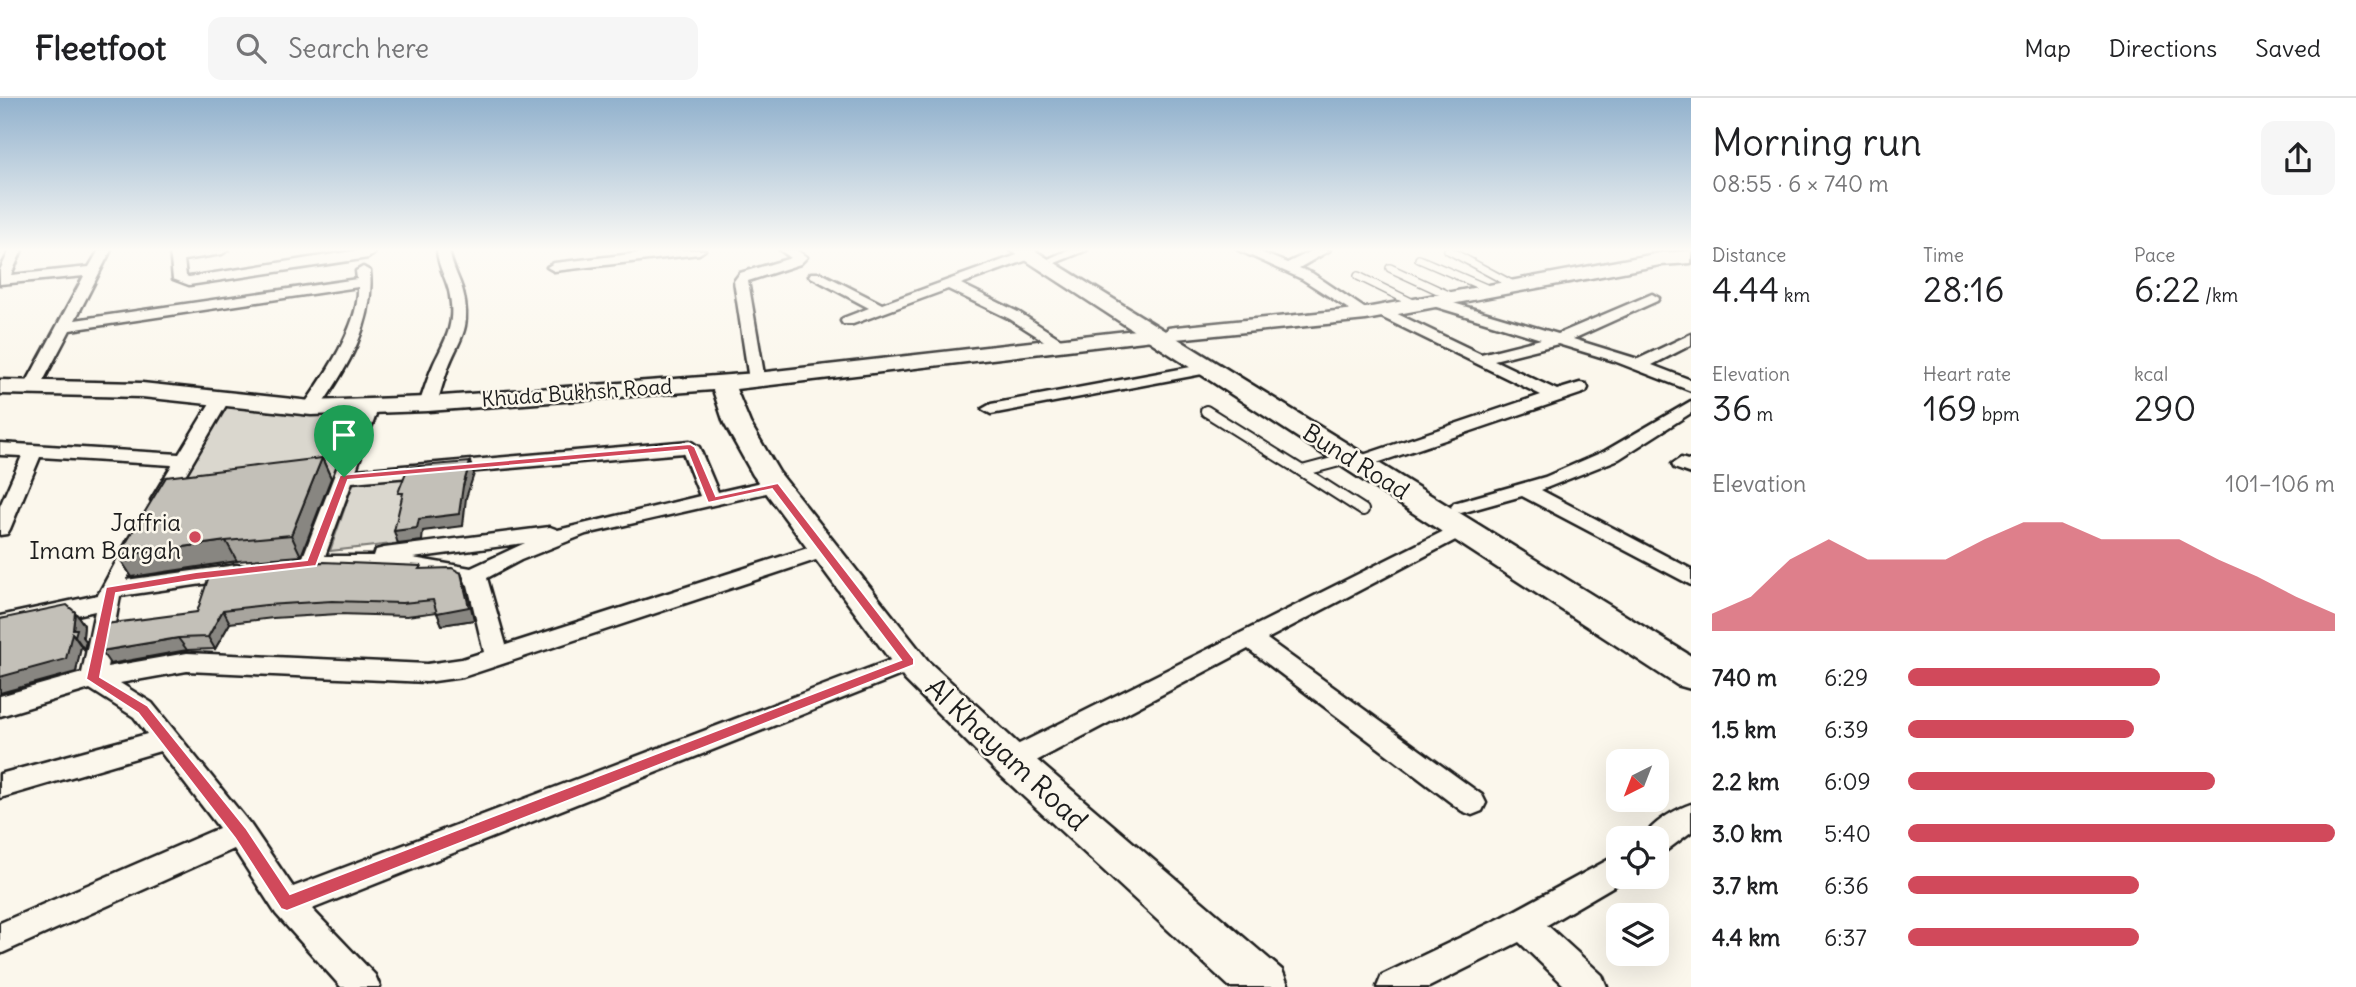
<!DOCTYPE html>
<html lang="en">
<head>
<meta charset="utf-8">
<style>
  :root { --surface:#fff; --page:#f6f6f6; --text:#202124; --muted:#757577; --line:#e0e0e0; --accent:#d1495b }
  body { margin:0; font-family:Delius,sans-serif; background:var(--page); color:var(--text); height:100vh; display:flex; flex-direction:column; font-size:26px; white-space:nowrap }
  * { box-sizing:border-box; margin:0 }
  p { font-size:23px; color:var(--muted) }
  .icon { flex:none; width:38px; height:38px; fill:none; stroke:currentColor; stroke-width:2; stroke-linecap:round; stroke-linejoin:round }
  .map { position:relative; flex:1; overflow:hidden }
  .sheet { display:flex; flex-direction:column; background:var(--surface); width:665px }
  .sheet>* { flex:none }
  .needle { width:46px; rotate:222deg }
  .tools { position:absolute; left:1606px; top:651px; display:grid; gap:14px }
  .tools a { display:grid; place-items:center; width:63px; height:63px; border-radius:14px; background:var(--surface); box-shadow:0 7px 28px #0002; font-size:35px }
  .pin { position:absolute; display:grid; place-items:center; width:60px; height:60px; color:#fff; margin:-72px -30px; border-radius:50% 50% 50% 0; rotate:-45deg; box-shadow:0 0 7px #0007 }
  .pin .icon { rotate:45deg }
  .round { display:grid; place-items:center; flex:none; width:74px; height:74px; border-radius:14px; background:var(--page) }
  .headline { display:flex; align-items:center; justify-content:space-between; height:119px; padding:0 21px }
  h1 { font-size:38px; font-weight:600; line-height:52px }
  .metrics { display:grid; grid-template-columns:repeat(3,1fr); gap:10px; height:119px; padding:7px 21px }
  .metrics div { display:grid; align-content:center }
  .metrics b { font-size:35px; font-weight:600 }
  .metrics small { font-size:19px; font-weight:400 }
  .metrics p { font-size:19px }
  .chart { height:196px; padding:14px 21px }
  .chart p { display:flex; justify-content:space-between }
  .chart svg { width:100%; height:126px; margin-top:7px; fill:var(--accent); opacity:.7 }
  ul { padding:0 21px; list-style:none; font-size:23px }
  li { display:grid; grid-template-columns:112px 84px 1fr; align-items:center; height:52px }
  li i { height:18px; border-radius:9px; background:var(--accent) }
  header { display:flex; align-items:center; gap:42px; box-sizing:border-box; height:98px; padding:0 35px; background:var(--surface); border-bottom:2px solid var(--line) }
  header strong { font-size:33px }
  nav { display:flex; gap:38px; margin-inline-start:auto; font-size:24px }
  .search { width:490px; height:63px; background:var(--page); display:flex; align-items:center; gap:18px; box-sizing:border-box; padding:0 24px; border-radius:14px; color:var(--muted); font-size:26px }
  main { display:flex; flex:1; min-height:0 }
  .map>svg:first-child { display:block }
  .green { fill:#dad7ce; stroke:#7b7a75; stroke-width:2 }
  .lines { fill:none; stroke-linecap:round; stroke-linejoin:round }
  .lane-far1-casing { stroke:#1c1c1c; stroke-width:10 }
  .lane-casing { stroke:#1c1c1c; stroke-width:14 }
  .street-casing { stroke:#1c1c1c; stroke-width:5 }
  .secondary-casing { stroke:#1c1c1c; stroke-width:5 }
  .primary-casing { stroke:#1c1c1c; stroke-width:5 }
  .lane-far1 { stroke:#fbf7ec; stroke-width:7 }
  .lane { stroke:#fbf7ec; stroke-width:10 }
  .street { fill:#fbf7ec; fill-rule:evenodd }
  .secondary { fill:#fbf7ec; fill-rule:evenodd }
  .primary { fill:#fbf7ec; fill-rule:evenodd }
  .wall { fill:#a8a59e; stroke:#1c1c1c; stroke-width:2 }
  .shaded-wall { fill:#888681; stroke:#1c1c1c; stroke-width:2 }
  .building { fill:#c3c0b8; stroke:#1c1c1c; stroke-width:2 }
  .route { fill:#d1495b; stroke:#fff; stroke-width:2; fill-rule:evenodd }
  .poi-dot { fill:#d1495b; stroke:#fbf7ec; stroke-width:2.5 }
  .labels { text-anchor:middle; stroke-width:5; stroke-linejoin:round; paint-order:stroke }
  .far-street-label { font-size:21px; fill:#1c1c1c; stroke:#fbf7ec }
  .street-label { font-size:24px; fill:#1c1c1c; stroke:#fbf7ec }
  .poi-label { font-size:24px; fill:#1c1c1c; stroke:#fbf7ec; text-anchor:end }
  .near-street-label { font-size:28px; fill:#1c1c1c; stroke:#fbf7ec }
</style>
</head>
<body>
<header>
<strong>Fleetfoot</strong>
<div class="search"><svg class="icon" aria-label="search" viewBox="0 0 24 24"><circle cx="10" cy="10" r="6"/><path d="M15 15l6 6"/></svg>Search here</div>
<nav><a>Map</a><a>Directions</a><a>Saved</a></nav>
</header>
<main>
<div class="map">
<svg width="1691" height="889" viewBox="0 0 1691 889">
  <rect width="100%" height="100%" fill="#fbf7ec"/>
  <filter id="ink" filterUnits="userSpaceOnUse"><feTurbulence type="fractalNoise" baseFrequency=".0143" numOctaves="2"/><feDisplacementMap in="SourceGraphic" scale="14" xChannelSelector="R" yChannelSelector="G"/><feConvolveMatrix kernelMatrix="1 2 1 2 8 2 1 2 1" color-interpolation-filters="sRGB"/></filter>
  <g filter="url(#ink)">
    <!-- green -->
    <g class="green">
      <path d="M227,302L311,310L308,318L335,316L333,324L356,322L343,378L174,399Z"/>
      <path d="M414,378L401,445L330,453L354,383Z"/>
    </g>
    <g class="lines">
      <!-- lane-far1 casing -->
      <g class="lane-far1-casing">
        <g id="lane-far1">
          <path d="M1448,152L1515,188"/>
          <path d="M1419,161L1493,193"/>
          <path d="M1390,170L1455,200"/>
          <path d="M1358,178L1417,207"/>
        </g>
      </g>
      <!-- lane casing -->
      <g class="lane-casing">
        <g id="lane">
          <path d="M1206,313L1302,373"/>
          <path d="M1347,361L1302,373L1363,412"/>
        </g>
      </g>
      <!-- street casing -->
      <g class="street-casing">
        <g id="street">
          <path d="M10,152H22L11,177L89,169L99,152H111L75,222L357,181L356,173L363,169L370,173C375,226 346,272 317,314L311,315L302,310C323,280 360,227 358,189L70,232L40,289L32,294L24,289L84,178L0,186V172Z"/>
          <path d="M170,152H228L222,156L184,162L186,178L189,179L360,152H372L374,156L368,160L189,187L173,181Z"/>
          <path d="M437,152H449C452,171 461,182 464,198C471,233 459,241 448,270C444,282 440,294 437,306L428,311L419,306C424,293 428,278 434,265C446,241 455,227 450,198C448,182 438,171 437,152Z"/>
          <path d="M666,152H705L699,156L554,173L547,169L554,165Z"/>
          <path d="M780,152H796L807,159L800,166L748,183L765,282L757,287L749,282L734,183L740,175L791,160Z"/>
          <path d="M1068,152H1087L1055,165L1048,161Z"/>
          <path d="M1238,152H1255L1287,165L1314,152H1330L1299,170L1312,175L1373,216L1371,219H1361L1302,181Z"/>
          <path d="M1028,153L1034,157L1033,160L961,186L1020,215L1064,243L1067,246L1064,249H1054L1010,221L948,191L853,226H843L841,223L843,220L869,210L809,178L811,175H821L882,206Z"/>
          <path d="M1652,196L1659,200L1657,203L1573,241L1638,261L1691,236V247L1652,267L1691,282V293L1614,263L1558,246L1494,262L1557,292L1580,285L1586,286L1588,290L1586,294L1365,369H1351L1349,365L1351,361L1541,297L1375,216L1373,213L1375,210H1385L1481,256L1541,241L1430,207V201H1440L1558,236Z"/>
          <path d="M1207,266L1213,268L1215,271L1213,274L991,316L982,311L991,306Z"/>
          <path d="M219,299L228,304L168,406H154L151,402L172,367L40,359L10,431L7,436L0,437V408L22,358L0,357V345L179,356L213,300Z"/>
          <path d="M370,303L379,308L356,372L690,343L699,349L718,394L775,381L785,387L775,393L586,436L521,462L487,480L506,547L817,447H831L835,452L831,457L463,579L427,584L187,573L120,585L152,605L250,726L293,789L901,558L910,555L919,558L922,564L919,570L312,811L375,877L380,889H341L276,816L234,751L0,856V825L219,730L160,653L0,700V676L147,636L134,619L90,591L0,618V598L82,575L95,513L0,534V518L98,497L128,442L131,437H145L148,442L126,482L237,467L245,469L248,474L245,479L237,481L120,498L107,569L187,555L427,566L462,561L484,554L468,487L459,481L395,472L304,473L296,471L293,466L296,461L303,459L361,308ZM683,355L700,398L558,432L550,429L384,450L376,452L374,458H325L352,384ZM525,445L471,470L413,460Z"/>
          <path d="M1691,303V315L1619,361L1541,392L1691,471V487L1522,398L1461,415L1454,413L1451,409L1454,405L1545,379L1605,353Z"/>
          <path d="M1681,360L1691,363V376L1674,370L1672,366Z"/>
          <path d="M1460,425L1467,426L1470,431L1467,436L1267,541L1482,697L1486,705L1482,713L1472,717L1462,713L1248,551L1021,671L1011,674L1001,671L997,663L1001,655Z"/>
          <path d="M1691,706V734L1667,752L1657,756V740H1644C1651,725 1676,711 1691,706Z"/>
          <path d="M1619,756V779H1629L1547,827L1602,877L1607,889H1566L1519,844L1429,889H1377L1382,877L1503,819Z"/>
        </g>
      </g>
      <!-- secondary casing -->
      <g class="secondary-casing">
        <g id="secondary">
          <path d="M1691,153V165L1660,167L1366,222L1176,241L1168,240L1165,235L1168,230L1176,229L1366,210L1660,155Z"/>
          <path d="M1153,230L1161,231L1164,236L1161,241L736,291L750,325L779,374L929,564L1025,652L1282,872L1289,889H1230L997,674L905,582L753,377L724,325L713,292L428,313L311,317L142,299L0,296V282L142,285L311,303L428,299L757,275Z"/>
        </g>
      </g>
      <!-- primary casing -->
      <g class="primary-casing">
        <path id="primary" d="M1010,152H1034L1691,558V591L1677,587Z"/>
      </g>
      <!-- lane-far1 -->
      <use href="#lane-far1" class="lane-far1"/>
      <!-- lane -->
      <use href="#lane" class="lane"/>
      <!-- street -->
      <use href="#street" class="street"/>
      <!-- secondary -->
      <use href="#secondary" class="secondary"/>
      <!-- primary -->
      <use href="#primary" class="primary"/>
    </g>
    <!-- wall -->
    <g class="wall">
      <path d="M322,360L331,380L301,458L237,463L132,479L118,458Z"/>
      <path d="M422,471L461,475L466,488L474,522L442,527L437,514L407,518L338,516L273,520L230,525L215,551L187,552L110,566L197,514Z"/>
      <path d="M75,514L84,527L83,539L86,543L84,551L81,548L76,574L0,595V521Z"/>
    </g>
    <!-- shaded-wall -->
    <g class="shaded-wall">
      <path d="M322,360L331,380L301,458L291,437Z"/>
      <path d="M470,364L474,376L466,400L463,428L423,433L422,443L398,446L394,433L419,421L463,388Z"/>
      <path d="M226,443L237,463L132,479L118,458Z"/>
      <path d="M461,475L466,488L474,522L442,527L437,515Z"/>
      <path d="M223,512L230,525L215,551L208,539Z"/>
      <path d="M75,514L84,527L83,539L86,543L84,551L75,538L73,531Z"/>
      <path d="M72,535L81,548L76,574L0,595V579Z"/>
      <path d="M178,540L187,552L110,566L101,553Z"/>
    </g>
    <!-- building -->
    <g class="building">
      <path d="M322,360L291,437L226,443L118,458L166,379Z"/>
      <path d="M470,364L463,388L459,416L419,421L417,430L394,433L403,395H398L408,369Z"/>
      <path d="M323,464L421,468L419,471L452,470L461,475L469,509L437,515L433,502L402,505L332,503L266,507L223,512L208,539L178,540L101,553L106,526L197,514L210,475L273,466Z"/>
      <path d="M67,507L75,514L73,531H77L75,538L72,535L66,561L0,579V521Z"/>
    </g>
  </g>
  <!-- sky -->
  <linearGradient id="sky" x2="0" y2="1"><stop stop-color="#91b1cd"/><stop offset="0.55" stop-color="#fdfbf6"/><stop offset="1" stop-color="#fdfbf6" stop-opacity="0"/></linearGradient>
  <rect width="1691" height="276" fill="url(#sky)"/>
  <!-- route -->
  <path class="route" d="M690,346L695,349L716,398L778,385L914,561V567L287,813L281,811L235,740L138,615L86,581L106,489L196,474L307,462L340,377ZM687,352L708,405L772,391L901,562L290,796L246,730L148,608L100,579L116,495L196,482L316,468L348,382Z"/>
  <!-- markers -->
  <circle class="poi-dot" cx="195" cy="439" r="7"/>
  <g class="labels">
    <!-- far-street labels -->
    <g class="far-street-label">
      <text transform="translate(577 295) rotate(-4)" y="7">Khuda Bukhsh Road</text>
    </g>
    <!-- street labels -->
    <g class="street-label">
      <text transform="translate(1356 364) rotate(32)" y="8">Bund Road</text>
    </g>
    <!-- poi labels -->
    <g class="poi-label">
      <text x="181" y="433">Jaffria<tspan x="181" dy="28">Imam Bargah</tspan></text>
    </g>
    <!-- near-street labels -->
    <g class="near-street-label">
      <text transform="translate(1007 656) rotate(43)" y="10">Al Khayam Road</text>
    </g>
  </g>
</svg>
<div class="tools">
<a><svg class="needle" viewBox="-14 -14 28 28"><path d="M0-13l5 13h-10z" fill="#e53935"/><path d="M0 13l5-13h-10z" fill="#757577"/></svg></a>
<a><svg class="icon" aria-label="locate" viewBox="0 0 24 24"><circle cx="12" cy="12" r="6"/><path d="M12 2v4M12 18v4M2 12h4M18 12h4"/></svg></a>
<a><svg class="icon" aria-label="layers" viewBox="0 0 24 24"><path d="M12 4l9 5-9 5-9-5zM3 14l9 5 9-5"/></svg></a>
</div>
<div class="pin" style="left:344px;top:379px;background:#1e9e55"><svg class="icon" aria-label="arrive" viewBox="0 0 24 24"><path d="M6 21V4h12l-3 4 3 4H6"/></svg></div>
</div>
<section class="sheet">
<div class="headline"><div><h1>Morning run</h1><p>08:55 · 6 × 740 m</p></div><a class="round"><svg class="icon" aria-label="share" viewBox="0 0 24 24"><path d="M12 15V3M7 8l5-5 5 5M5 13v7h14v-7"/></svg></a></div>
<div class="metrics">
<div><p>Distance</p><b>4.44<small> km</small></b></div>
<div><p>Time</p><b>28:16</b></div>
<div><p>Pace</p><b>6:22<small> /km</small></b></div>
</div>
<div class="metrics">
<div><p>Elevation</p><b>36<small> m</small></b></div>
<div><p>Heart rate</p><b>169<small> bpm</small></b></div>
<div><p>kcal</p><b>290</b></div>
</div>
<div class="chart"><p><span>Elevation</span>101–106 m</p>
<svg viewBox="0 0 160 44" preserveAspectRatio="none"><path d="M0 44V38L10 32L20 19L30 12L40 19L50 19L60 19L70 12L80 6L90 6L100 12L110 12L120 12L130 19L140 25L150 32L160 38V44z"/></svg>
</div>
<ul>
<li><b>740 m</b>6:29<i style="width:59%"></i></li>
<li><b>1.5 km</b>6:39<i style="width:53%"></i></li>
<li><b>2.2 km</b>6:09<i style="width:72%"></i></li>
<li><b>3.0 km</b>5:40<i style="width:100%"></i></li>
<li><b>3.7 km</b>6:36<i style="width:54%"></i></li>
<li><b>4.4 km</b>6:37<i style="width:54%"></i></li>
</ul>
</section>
</main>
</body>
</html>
